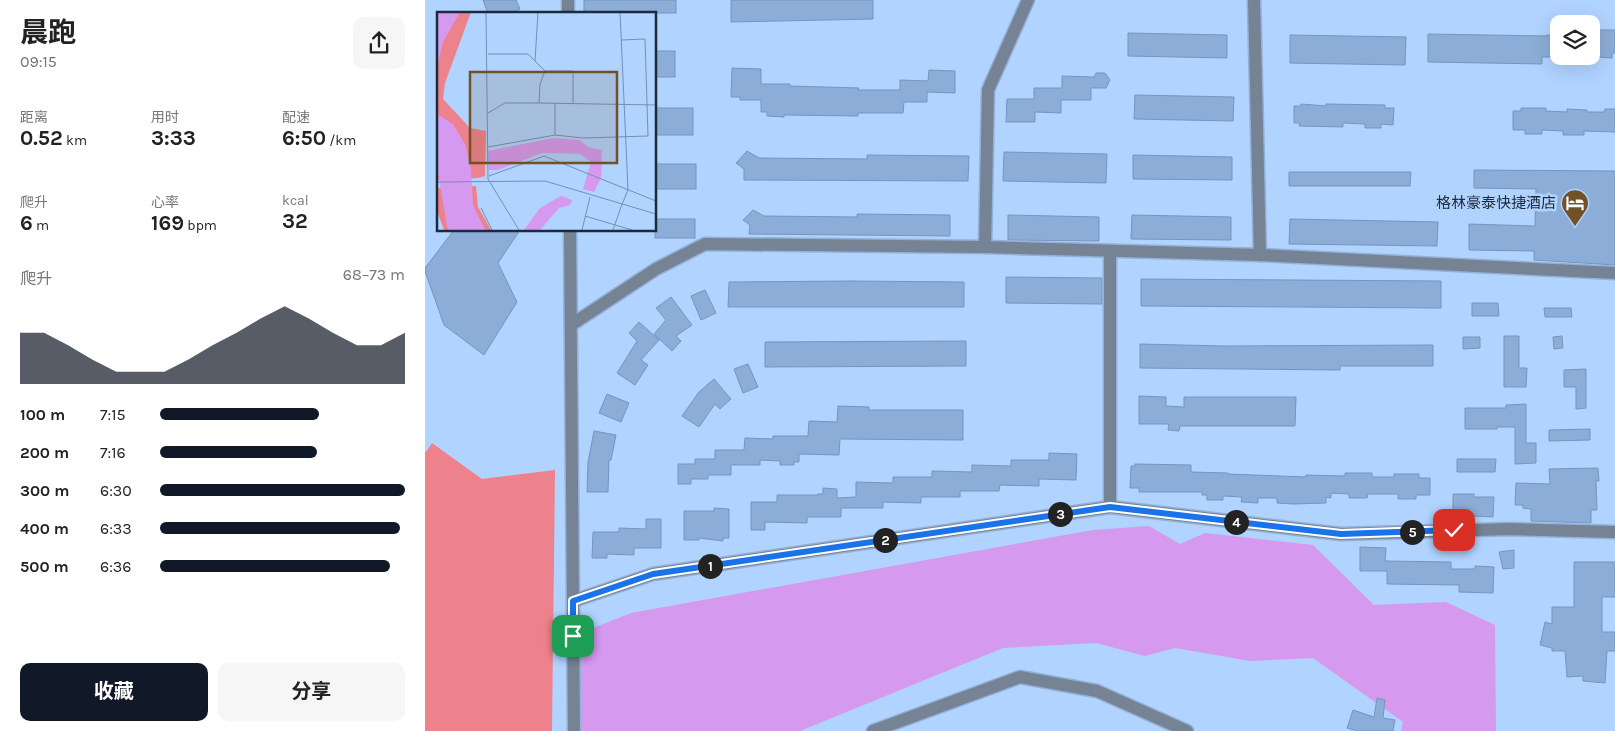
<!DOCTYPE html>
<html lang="zh">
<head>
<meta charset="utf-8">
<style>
  :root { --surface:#fff; --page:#f6f6f6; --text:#222; --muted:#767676; --accent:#111827 }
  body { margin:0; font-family:Karla,"Noto Sans SC",sans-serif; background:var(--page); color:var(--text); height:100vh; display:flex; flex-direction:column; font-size:19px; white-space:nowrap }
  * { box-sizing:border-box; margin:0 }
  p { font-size:16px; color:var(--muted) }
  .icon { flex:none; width:28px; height:28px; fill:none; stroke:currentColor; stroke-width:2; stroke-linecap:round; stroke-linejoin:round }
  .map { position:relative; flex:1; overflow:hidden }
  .drawer { display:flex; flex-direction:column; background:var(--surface); width:425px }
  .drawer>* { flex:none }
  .controls { position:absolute; left:1125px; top:15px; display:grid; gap:10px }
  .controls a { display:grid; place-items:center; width:50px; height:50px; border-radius:10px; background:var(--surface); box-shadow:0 5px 20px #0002; font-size:25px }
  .pin { position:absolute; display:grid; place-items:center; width:42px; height:42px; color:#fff; margin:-21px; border-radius:10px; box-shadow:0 2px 8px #0006 }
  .km { position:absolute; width:25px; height:25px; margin:-12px; border-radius:50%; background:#222; color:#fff; font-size:14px; line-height:25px; text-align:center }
  .round { display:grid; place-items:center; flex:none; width:52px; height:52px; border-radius:10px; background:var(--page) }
  .summary { display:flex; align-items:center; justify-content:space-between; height:85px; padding:0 20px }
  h1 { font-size:28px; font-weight:700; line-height:38px }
  .metrics { display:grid; grid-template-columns:repeat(3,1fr); gap:8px; height:85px; padding:5px 20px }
  .metrics div { display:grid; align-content:center }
  .metrics b { font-size:21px; font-weight:700 }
  .metrics small { font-size:14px; font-weight:400 }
  .metrics p { font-size:14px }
  .chart { height:140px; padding:10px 20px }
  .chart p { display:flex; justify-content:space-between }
  .chart svg { width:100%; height:90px; margin-top:5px; fill:var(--accent); opacity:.7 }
  .button { display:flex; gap:10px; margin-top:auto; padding:10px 20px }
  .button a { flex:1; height:58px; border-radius:10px; background:var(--accent); color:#fff; font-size:20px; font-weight:700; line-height:58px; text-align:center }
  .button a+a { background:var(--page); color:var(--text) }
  ul { padding:0 20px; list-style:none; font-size:16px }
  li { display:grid; grid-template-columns:80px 60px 1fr; align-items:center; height:38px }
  li i { height:12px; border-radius:6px; background:var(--accent) }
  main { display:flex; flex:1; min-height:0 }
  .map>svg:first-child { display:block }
  .green { fill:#ee828c }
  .water { fill:#d599f0 }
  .building { fill:#8cadd7; stroke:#7595be }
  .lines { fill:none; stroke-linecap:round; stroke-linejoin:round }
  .minor-casing { stroke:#93b1d8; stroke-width:15 }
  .minor { stroke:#758395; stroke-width:12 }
  .route-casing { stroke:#fff; stroke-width:10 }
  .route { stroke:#1a73e8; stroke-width:6 }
  .labels { text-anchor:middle; stroke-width:5; stroke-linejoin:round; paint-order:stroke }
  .poi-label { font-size:15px; fill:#1d2a3b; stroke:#b1d3ff; text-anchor:end }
  .inset-road { fill:none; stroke:#768fb1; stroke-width:1 }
  .view { fill:#705226; fill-opacity:0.15; stroke:#705226; stroke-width:2.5 }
  .inset-edge { fill:none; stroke:#1d2a3b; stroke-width:2.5 }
</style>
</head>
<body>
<main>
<section class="drawer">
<div class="summary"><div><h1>晨跑</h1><p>09:15</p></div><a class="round"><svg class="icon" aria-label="share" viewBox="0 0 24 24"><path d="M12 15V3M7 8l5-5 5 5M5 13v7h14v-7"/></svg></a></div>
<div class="metrics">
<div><p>距离</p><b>0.52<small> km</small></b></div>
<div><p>用时</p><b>3:33</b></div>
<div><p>配速</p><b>6:50<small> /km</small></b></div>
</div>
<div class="metrics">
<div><p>爬升</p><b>6<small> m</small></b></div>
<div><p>心率</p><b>169<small> bpm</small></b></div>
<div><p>kcal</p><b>32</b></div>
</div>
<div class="chart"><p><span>爬升</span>68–73 m</p>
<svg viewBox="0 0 160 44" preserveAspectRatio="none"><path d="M0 44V19L10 19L20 25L30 32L40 38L50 38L60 38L70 32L80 25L90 19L100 12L110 6L120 12L130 19L140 25L150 25L160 19V44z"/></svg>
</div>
<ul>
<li><b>100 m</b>7:15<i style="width:65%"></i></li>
<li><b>200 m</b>7:16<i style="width:64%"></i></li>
<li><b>300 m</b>6:30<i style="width:100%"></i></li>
<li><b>400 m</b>6:33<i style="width:98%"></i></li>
<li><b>500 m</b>6:36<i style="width:94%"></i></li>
</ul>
<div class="button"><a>收藏</a><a>分享</a></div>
</section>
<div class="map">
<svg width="1190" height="731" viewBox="0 0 1190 731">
  <rect width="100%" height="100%" fill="#b1d3ff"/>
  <!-- green -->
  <path class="green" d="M7,443L57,479L130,470L127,731H0V451L1,452Z"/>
  <!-- water -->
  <path class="water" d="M724,526L755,544L780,533L888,545L949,605L1021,602L1070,625L1071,731H976L978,722L888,658L825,661L750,648L720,656L671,643L578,648L375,731H149L148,636L206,613L668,530Z"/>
  <!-- building -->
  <g class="building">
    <path d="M58,0H91L95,9L84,14H63Z"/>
    <rect x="159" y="0" width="92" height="13"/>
    <path d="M306,0H448V19L306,22Z"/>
    <path d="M1167,30H1190V53H1187V58L1172,57V53H1166Z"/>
    <path d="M703,33L802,35V58L703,56Z"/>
    <path d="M1003,34L1122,36V35H1134V57H1117V64L1003,62Z"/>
    <path d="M865,35L981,37L980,65L865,63Z"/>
    <rect x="230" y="51" width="20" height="26"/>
    <path d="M307,68L336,69V84H365V86L434,88L433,90H475V80L503,81L504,70L530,71V93L502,92V102H479L478,113H433V116L359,115V117L342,116V112H336V100H315V97H306Z"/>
    <path d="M671,73H680L685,80L681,88H666V100H636V113L610,112V122H581L582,99H609V88H637V76L669,77Z"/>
    <path d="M710,95L809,97L808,121L709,119Z"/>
    <path d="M876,104L901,106V104L960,105V108H969L968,125L956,124V128H940V124L918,123V127L874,126L875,123H869V106H876Z"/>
    <rect x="230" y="108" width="38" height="27"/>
    <path d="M1096,108H1121V111L1142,112V109L1162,110V112H1179L1180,109H1190V132L1159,131V135H1138V131L1117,130V134H1100V130H1088V111H1096Z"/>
    <path d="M322,151L334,158L442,159V155L544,156L543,181L319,180V169L311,163Z"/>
    <path d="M579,152L682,154L681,183L578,181Z"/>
    <path d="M708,155L807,157V180L708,179Z"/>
    <rect x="230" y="164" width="41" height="25"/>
    <path d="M1049,170L1190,171V265L1109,260V251L1044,250V224L1110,226L1111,189L1049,188Z"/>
    <path d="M864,172H986L985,186H864Z"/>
    <path d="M328,210L339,216L432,217V214L525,215V236L324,234L325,225L318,220Z"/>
    <path d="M583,215L674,217V241L583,240Z"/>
    <path d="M707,215L806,217V240L706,239Z"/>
    <rect x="230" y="219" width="40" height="19"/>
    <path d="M865,219L1013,222L1012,246L864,244Z"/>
    <path d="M29,230H95L73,263L92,302L59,355L19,325L0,271V268Z"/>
    <path d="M581,277L677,278V304L581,303Z"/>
    <path d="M716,279L1016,281V308L716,306Z"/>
    <path d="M426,281L539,282V307H303L304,282Z"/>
    <path d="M280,290L291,313L276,320L266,296Z"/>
    <path d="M246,297L267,325L251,336L256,341L247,351L229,334L241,320L231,308Z"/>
    <path d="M1047,303H1073L1074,316H1047Z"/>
    <path d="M1119,308H1146L1147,317H1120Z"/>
    <path d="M214,322L234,340L216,360L223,365L210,385L192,373L212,341L204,333Z"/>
    <path d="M1079,336H1094V368H1102L1101,387H1079Z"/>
    <path d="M1137,336L1138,348L1129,349L1128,337Z"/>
    <path d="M1038,337H1055V348L1038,349Z"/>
    <path d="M541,341V366L340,367V342Z"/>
    <path d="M715,344L799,346L1008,345V366H915V370L715,368Z"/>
    <path d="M323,364L333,387L318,393L309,369Z"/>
    <path d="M1161,369V408L1151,409V387H1139V370Z"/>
    <path d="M289,379L306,399L295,409L290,404L274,427L257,416L274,392Z"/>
    <path d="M182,394L204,403L196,422L174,413Z"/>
    <path d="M714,396L741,397V406L759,407V397H871L870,426H755L754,431L743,430L744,424H714Z"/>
    <path d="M1101,404V443H1111V463L1090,464V427H1072V429H1040V408H1081V405Z"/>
    <path d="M413,406L444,407V410H538V440L415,439L414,455L374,454V462H369V465H355V461L335,460V465H306V475H283V479H266V484H253V464H270V459H290V450H319L320,438L348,439V436H383L384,421L412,422Z"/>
    <path d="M1165,429V440L1124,441V430Z"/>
    <path d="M169,431L191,435L186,460H184L183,492H162L163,462Z"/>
    <path d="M624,453L652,454L651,480L614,479V486L575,485L574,491H535V497H496V503L458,502V508H416V517H382V523L340,522V530H326V502H352V495H393V494H398V488L412,489V498L431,497V482L468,483V477H507V471L547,472V465L586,466V460H624Z"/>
    <path d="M1032,459H1071L1070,472H1032Z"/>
    <path d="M710,464L766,465V472L803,473V474L881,477V475L920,476V473H947V477H969V474H994V478H1005V495H991V499H973V494H943L942,498H924V494L906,493V498L901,497V503L868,504L852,503V498H833V503L816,502L817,497L798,496V500H782V495H777V492H714V488H705L706,466H710Z"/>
    <path d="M1173,468L1174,481H1171L1172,510H1166V523L1106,521V509L1098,508V505H1090L1091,483L1125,484L1124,469Z"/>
    <path d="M1028,494H1049V497H1069L1068,517L1028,515Z"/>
    <path d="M289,508L304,509V538H298V541L274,538V540H259V511H289Z"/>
    <path d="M221,519H236V548H209V555L182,554V558H167L168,532H194V528L221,529Z"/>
    <path d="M935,547L961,548L960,561L1026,562V569H1050V566L1069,567L1068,593L1034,592V585L962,584V571H935Z"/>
    <path d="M1089,550V568L1078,569L1074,552Z"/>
    <path d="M1149,562H1190V597H1177V632H1190V651H1182L1180,683L1158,681V676L1142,677L1140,651H1127V648L1115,645L1120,622L1127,624V607H1149Z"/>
    <path d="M952,698L960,700L958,718L970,720L968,731H933L922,728L928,710L949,717Z"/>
  </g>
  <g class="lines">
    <!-- minor casing -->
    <g class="minor-casing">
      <g id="minor">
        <path d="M143,0V14"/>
        <path d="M829,0L835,255"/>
        <path d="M145,230L149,731"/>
        <path d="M560,247L835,255L1190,273"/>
        <path d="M685,251V507L916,534L1085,529L1190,532"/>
        <path d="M146,325L231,269L280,244L560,247L563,90L603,0"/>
        <path d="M148,601L228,574L685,507"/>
        <path d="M448,731L595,677L672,691L762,731"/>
      </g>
    </g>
    <!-- minor -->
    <use href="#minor" class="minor"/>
  </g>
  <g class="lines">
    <!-- route casing -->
    <g class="route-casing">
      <path id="route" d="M148,636V601L228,574L685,507L916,534L1029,530"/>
    </g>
    <!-- route -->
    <use href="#route" class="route"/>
  </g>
  <!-- icons -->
  <defs>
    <g id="hotel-pin" transform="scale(1.4375)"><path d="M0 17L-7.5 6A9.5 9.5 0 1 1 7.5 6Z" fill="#705226" stroke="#b1d3ff"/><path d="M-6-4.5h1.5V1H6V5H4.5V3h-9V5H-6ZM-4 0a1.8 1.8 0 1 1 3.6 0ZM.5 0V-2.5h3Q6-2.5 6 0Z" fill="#fff"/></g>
  </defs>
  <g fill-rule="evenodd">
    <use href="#hotel-pin" x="1150" y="203"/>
  </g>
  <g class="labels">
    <!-- poi labels -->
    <g class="poi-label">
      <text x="1131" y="208">格林豪泰快捷酒店</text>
    </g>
  </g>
  <!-- overview -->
  <g transform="translate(12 12)">
    <rect width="219" height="219" fill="#b1d3ff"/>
    <path d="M0,0H34L8,71L6,87L33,116L49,119L48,164L41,166L0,168ZM39,174L41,195L54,218H7L0,199V176Z" fill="#ee828c"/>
    <path d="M0,0H23L6,30L0,55ZM0,102L16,112L28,132L34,157L36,193L48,218H12L10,214L0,155ZM116,126L143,128L151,135L165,138L164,166L157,180L146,177L154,150L143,142L105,141L61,158H52L51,139ZM124,184L135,188L133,193L122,196L103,218H87L103,196Z" fill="#d599f0"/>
    <path class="inset-road" d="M49,0L51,167L82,218M183,0L191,178L184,195M51,42H91L108,59H136V92M98,49L101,0M102,91L219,93M118,91V123L146,126L211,124L208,27L184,28M51,101L68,91H102L103,72L108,59M51,135L118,123M52,164L107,144L219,189M0,170L108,169L219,202M44,196L55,218M148,204L195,218M145,218L153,185M176,218L184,195"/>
    <path class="view" d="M33,60H180V151H33Z"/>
    <rect width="219" height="219" class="inset-edge"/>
  </g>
</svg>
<div class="controls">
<a><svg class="icon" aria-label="layers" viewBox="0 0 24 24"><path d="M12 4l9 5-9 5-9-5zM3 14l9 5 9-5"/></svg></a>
</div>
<div class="pin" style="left:148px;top:636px;background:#1e9e55"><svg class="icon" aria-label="arrive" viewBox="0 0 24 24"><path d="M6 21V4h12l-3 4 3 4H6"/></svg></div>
<div class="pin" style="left:1029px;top:530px;background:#d93025"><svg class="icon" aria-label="check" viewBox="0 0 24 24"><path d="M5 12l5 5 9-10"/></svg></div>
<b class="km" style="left:285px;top:566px">1</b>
<b class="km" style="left:460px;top:540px">2</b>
<b class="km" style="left:635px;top:514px">3</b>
<b class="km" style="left:811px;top:522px">4</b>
<b class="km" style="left:987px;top:532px">5</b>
</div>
</main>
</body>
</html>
